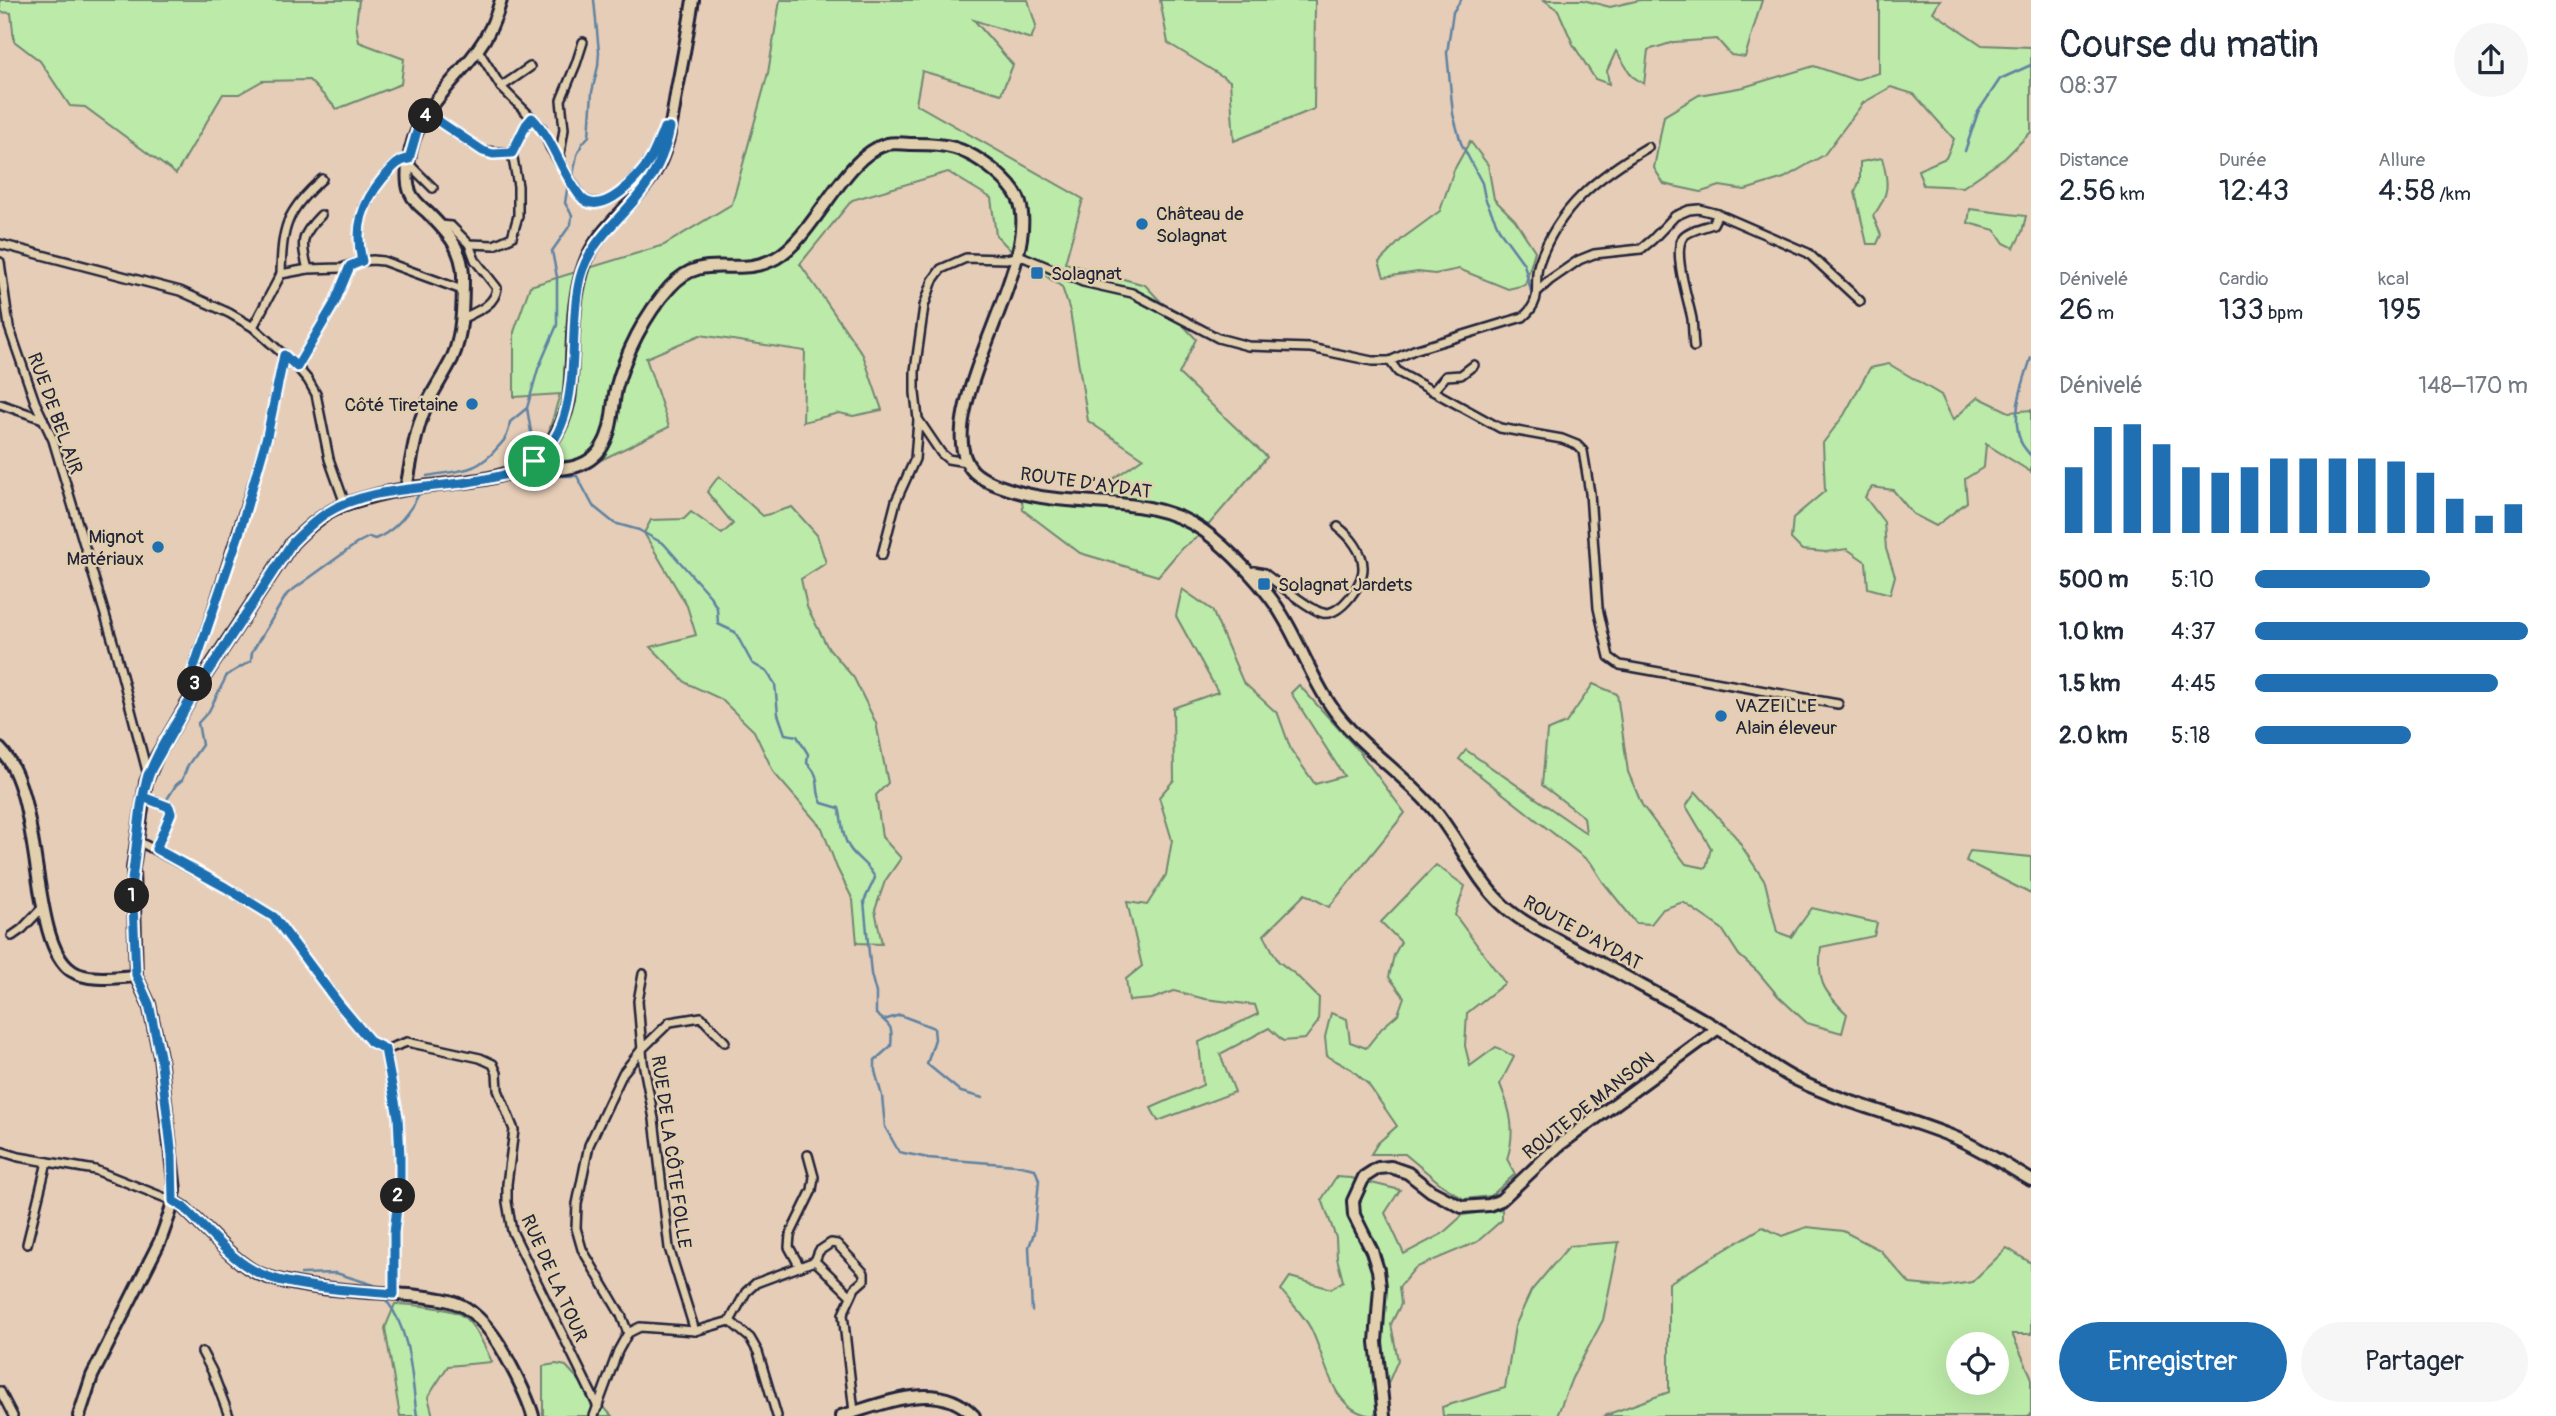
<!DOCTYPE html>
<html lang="fr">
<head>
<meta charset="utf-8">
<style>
  :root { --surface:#fff; --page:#f6f6f7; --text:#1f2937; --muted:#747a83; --accent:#1f6fb2 }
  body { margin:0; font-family:Pangolin,sans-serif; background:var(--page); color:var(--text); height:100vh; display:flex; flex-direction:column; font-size:26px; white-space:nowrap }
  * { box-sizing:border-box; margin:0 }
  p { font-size:23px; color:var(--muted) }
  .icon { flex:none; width:38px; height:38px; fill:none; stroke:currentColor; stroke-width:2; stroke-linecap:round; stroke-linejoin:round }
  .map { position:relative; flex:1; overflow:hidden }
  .side { display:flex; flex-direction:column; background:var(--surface); width:525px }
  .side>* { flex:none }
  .controls { position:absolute; left:1946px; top:1332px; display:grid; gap:14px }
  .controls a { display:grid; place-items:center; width:63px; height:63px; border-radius:50%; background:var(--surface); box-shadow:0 7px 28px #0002; font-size:35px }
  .pin { position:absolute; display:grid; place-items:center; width:60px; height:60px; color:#fff; margin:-30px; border:4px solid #fff; border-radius:50%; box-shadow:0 2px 7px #0007 }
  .km { position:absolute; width:35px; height:35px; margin:-18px; border-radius:50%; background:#222; color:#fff; font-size:19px; line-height:35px; text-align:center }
  .round { display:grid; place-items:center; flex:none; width:74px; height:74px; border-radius:37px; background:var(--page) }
  .summary { display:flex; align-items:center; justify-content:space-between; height:119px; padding:0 28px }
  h1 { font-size:38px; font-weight:600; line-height:52px }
  .stats { display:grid; grid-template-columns:repeat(3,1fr); gap:10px; height:119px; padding:7px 28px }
  .stats div { display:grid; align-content:center }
  .stats b { font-size:30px; font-weight:600 }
  .stats small { font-size:19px; font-weight:400 }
  .stats p { font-size:19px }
  .chart { height:196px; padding:14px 28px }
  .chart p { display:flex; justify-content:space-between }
  .chart svg { width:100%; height:126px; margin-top:7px; stroke:var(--accent); stroke-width:6 }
  .primary-button { display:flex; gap:14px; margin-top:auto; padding:14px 28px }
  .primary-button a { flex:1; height:80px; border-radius:42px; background:var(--accent); color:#fff; font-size:28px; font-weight:600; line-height:80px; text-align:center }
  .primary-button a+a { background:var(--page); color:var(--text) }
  ul { padding:0 28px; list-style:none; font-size:23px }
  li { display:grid; grid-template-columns:112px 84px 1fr; align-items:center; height:52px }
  li i { height:18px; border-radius:9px; background:var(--accent) }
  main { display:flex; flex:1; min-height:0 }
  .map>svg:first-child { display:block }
  .green { fill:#bceaa8; stroke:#6f8672; stroke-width:2; fill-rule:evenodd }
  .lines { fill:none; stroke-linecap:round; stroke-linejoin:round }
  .stream { stroke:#5e82a2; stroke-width:2.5 }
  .street-casing { stroke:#22223b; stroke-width:12 }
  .secondary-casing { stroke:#22223b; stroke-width:16 }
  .street { stroke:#e1cfad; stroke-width:7 }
  .secondary { stroke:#e1cfad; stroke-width:10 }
  .route-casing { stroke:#fff; stroke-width:14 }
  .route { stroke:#1f6fb2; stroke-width:9 }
  .poi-dot { fill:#1f6fb2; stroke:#e1cfad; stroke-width:2.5 }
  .labels { text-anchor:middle; stroke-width:5; stroke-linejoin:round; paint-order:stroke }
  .poi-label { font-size:19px; fill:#22223b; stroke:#e1cfad; text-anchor:start }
  .street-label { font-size:19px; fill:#22223b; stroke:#e1cfad }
</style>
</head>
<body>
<main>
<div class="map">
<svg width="2031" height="1416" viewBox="0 0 2031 1416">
  <rect width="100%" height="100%" fill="#e6cdb7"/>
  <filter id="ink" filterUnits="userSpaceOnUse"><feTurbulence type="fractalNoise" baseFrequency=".0143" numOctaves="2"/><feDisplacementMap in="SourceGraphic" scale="14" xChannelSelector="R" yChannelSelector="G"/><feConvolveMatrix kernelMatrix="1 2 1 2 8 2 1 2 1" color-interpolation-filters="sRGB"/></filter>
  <g filter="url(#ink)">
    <!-- green -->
    <g class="green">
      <path d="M0,0H359L356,24L359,42L404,59L401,84L337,109L309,80L262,81L239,94H223L176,174L85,107L70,106L40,61L14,41L11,13L0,12Z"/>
      <path d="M780,0H1028L1036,26L1031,39L974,20L1013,65L1001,94L922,71L916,104L1083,199L1065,263L1145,285L1196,339L1179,374L1267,457L1199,536L1182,548L1158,576L1080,553L1023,510L1022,500L1092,506L1099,489L1143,458L1088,421L1070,311L1062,287L1016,256L996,235L991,198L948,172L852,200L800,264L863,355L882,410L853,416L839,413L803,422L805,351L700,335L646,358L669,427L597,462L551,460L544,448L560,394L514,397V332L530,286L664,245L732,204L768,73Z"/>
      <path d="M1160,0H1315L1314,109L1234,141L1230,81L1168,43Z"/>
      <path d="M1544,0H1583L1610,7L1640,0H1762L1745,57L1731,55L1717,39L1674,42L1648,50L1644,84L1632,76L1616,51L1607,71L1609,84L1595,79L1573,44L1558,10Z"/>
      <path d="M1879,0H1940L1933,12L1982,45L2031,47V132L2005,158L1963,187L1923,185L1918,170L1946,158L1954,139L1914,94L1891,87L1863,103L1824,155L1784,178L1745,190L1720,186L1701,192L1664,184L1654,168L1664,116L1699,95L1744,87L1814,66L1855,80L1879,73Z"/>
      <path d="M1470,141L1488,165L1494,199L1515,220L1535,251L1525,285L1508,289L1459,269L1435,274L1418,272L1384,277L1379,262L1403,238L1440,211L1454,170Z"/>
      <path d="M1882,158C1889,183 1890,194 1873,216L1881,235L1877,244H1867L1855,192L1860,180V162Z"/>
      <path d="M1970,209L2026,216L2022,232L2014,248L2004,243L1995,230L1968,223Z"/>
      <path d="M1889,364L1941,395L1953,420L1978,397L2009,412L2031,410V472L1986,444L1984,467L1965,479L1967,502L1936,526L1913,514L1893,490L1872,487L1865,497L1884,522L1886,549L1895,576L1890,594L1868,588L1866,562L1847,549L1826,552L1802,550L1791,539L1793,518L1825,491L1823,443L1844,415L1870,368Z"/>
      <path d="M719,476L763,516L792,507L817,535L826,563L801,579L807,607L827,646L854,678L876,723L888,783L876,795L882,837L901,858L885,881L875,910L882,944L857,943L853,900L837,868L822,828L774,773L754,731L721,699L686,683L651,647L696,635L687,606L644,533L651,520L684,519L691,512L722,534L733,524L707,492Z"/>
      <path d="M1182,589L1212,610L1243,682L1278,714L1291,750L1315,784L1344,776L1291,693L1299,685L1358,750L1405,813L1329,907L1305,894L1264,935L1278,961L1296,975L1319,998L1318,1022L1305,1039L1283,1041L1269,1028L1220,1054L1235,1092L1158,1121L1151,1108L1203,1085L1199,1042L1258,1014L1255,1005L1205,999L1174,991L1152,999L1129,1001L1126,979L1142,966L1127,902L1147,905L1166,875L1172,840L1159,797L1174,780L1173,708L1218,692L1176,616Z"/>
      <path d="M1593,684L1617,694L1628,772L1642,805L1686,864L1706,868L1711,848L1686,806L1696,792L1735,836L1765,882L1777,932L1791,937L1812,908L1877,923L1874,936L1821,947C1817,981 1822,990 1847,1014L1842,1033L1807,1023L1778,996L1758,972L1739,955L1722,929L1683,902L1663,909L1651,924L1636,923L1603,882L1591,863L1459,759L1466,750L1586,833L1584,817L1542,785L1547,731L1566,723Z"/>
      <path d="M1970,851L2031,857V894L1966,861Z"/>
      <path d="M1436,865L1465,886L1455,915L1505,983L1467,1013L1465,1046L1470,1066L1496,1047L1514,1057L1500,1084C1511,1111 1516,1132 1507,1159L1515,1174L1491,1196L1464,1199L1442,1185L1405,1154H1371L1378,1143L1397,1126L1368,1084L1351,1069L1327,1056L1325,1037L1331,1013L1347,1019L1350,1042L1366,1048L1382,1028L1398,1014L1404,997L1389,977L1394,955L1401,942L1381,922Z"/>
      <path d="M1336,1177L1351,1178L1400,1190L1385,1213L1404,1254L1442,1234L1463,1215L1502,1209V1220L1477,1242L1415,1268L1399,1287L1401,1304L1391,1324L1398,1360L1374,1416C1330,1412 1327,1360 1311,1329C1304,1315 1290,1302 1281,1290L1290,1277L1331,1289L1343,1281L1337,1258L1336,1238L1322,1199Z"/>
      <path d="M1763,1227L1782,1236L1807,1227L1843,1231L1880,1250L1910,1284L1940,1287L1972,1282L2007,1248L2031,1263V1334H2012L2031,1376V1416H1603L1669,1392V1283ZM1997,1344V1382H1958V1344Z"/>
      <path d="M1619,1242L1603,1320L1572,1378L1557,1416H1443L1442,1407L1505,1388L1515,1326L1531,1291L1569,1246Z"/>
      <path d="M395,1304C411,1305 448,1307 461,1315C474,1322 486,1349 492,1362L448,1366L428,1397L433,1416H400L385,1328Z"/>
      <path d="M556,1364L566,1366L612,1416H543V1366Z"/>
    </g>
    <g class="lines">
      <!-- stream -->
      <g class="stream">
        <path d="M1461,0L1453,12L1447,53L1453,114L1461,143L1482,183L1485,198L1500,231L1524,264L1531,291"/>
        <path d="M1965,151L1978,112L2000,79L2031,65"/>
        <path d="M573,175L577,155L582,144L589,136L592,92L598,66L599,52L594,0"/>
        <path d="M2031,358C2023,383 2010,416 2021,442C2023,447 2028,452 2031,456"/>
        <path d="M527,408L534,450"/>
        <path d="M427,476C458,470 476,474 498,447C506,439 509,433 510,422L527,408L538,369L557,325V277L552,251L571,224L572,215L565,203L568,184"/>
        <path d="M556,476H577L593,506L614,523L639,530L664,544L710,596L717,608L718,624L735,632L752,663L767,672L775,684L778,714L785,734L797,736L808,754L807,763C824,780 813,788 822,803L839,808C843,821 841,835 849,847C856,859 869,864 875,878L864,901L871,974L876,993V1014C891,1026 893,1026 891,1046L875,1060V1071L882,1096L885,1127L899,1152L928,1158L1016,1165L1035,1169L1039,1180L1034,1233L1029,1247L1032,1311"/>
        <path d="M164,804L176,785L182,780L188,765L202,745L198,723L209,711L227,675L251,661L252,652L287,594L359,542L369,537L375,539C395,531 409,513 419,494"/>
        <path d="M884,1020L900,1015L934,1028L935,1039L927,1064L961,1092L983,1098"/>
        <path d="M301,1274L336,1273L374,1285"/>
        <path d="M386,1300C412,1333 411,1377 417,1416"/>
      </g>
      <!-- street casing -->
      <g class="street-casing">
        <g id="street">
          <path d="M478,50L501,87L542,128L550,147L581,197C605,217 638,179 650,159C656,149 659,138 665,129L670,128"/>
          <path d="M501,87L530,67"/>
          <path d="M428,114L483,151L512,153"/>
          <path d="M559,160L564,129L561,100L576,64L583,42"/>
          <path d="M409,164L433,188"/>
          <path d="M440,225L451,226L469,244L494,245L512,237L518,216V186L512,153L526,125L532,118"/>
          <path d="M0,244L180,291L229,313L253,327L297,367L308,380L316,394L329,459L345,504"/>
          <path d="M362,261C354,228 362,203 383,178C392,169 397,161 409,159"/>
          <path d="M0,262L9,327L35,402L53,440L114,645L148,775"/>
          <path d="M308,269C300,242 301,235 321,215"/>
          <path d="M281,274C282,227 286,211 322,179"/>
          <path d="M1538,291L1550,280L1579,260L1594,254L1641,249L1652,240L1675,216L1689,210L1699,209L1718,214L1808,253L1860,301"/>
          <path d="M461,319C475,312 495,306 497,288L475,260L469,244"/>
          <path d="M253,327L281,274L308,269L342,268L362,261L373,260L383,261L462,290"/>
          <path d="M1694,347C1693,338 1693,328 1692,319C1689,302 1672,252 1683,237C1689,230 1705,227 1713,224L1718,214"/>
          <path d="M1390,361L1398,372L1500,428L1562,439L1577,445L1583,451L1590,493L1598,608L1609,657L1620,665L1838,704"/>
          <path d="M297,367L334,304L350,266"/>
          <path d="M1433,391L1446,376L1461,375L1474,365"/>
          <path d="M0,404L43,419"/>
          <path d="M966,462L948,459L941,453L918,419L915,393V371L924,306L933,280L941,269L966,258L1006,259L1021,256L1083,282L1132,293L1218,338L1248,346L1311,348L1372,361H1390L1414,350L1523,317C1545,299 1532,284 1539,263C1559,206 1599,176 1648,147"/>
          <path d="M882,555L896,501L915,459L918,420"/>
          <path d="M1249,573L1254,571L1264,573C1276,582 1310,610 1323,613C1341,616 1364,583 1363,567C1363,552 1350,536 1338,527"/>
          <path d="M196,689L192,673L254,479L267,436L284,355"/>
          <path d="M143,797L169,807L171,812L156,849"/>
          <path d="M136,840L225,887L274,917L339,1004L371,1042L385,1050L398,1117L400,1157V1181L394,1233V1294"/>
          <path d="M12,936L22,929L44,906"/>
          <path d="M643,974L638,1001L643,1062L654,1119L669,1248L695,1331"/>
          <path d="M385,1050L407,1042L480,1058L493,1064L497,1073L498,1090L514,1130L507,1184V1202L512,1231L598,1407"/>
          <path d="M0,1151L19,1157L95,1170L173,1201"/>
          <path d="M27,1244L47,1162"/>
          <path d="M815,1261L819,1251L831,1243L837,1244L864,1273V1280L855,1288L843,1314L854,1412"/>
          <path d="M800,1267L789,1247L790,1235L812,1190L814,1177L808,1155"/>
          <path d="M628,1333L621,1315L582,1249L576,1228L577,1204L589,1145L623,1073L642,1049L670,1022L701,1017L725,1042"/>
          <path d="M202,1352L212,1371L229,1416"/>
          <path d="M0,1391L13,1416"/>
          <path d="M594,1416L618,1351L628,1333L640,1327L695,1331L730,1321"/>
          <path d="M777,1416L758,1352L750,1338L730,1321L746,1292L756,1283L815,1261L851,1296"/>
        </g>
      </g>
      <!-- secondary casing -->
      <g class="secondary-casing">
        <g id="secondary">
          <path d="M534,461C555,476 591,468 603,445C613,428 612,407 616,389C625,354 645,314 670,287C704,249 736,280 776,258C816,235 843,156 887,144C895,142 903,144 910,144C929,144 950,144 967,153C984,161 1010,181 1018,198C1047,261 923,422 974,472C985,482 1001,487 1015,491C1077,510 1148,491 1204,531C1228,548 1267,589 1282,615C1300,644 1311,677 1331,706C1359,747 1404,773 1436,812C1460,842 1475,879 1503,905C1520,921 1541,931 1561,942C1588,956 1615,971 1642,986C1672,1002 1703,1019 1732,1037C1754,1052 1775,1070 1799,1081C1847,1104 1901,1116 1951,1136C1979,1147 2005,1165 2031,1180"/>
          <path d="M406,489C411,464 414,435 424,411C431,393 443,377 452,359C463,335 463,301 463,275C462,247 446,231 427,212C420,206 413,200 410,192C405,179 408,162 411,149C419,112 454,82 476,52C488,36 496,19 501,0"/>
          <path d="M0,749C45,794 28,943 72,971C88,982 118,977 136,976"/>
          <path d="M173,1201L183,1207C204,1226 235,1264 260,1274C298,1290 366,1291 409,1295C427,1297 450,1298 466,1308C485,1321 499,1342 509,1362C518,1379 528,1397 533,1416"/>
          <path d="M79,1416L92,1376L160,1241L170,1213L175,1191L160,1056L149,1004L136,976L133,868L146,782L157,756L196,689L292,543C309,526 326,511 349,503C367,497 387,492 406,489C477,478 550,488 569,400C575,355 569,306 585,263C598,228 633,206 653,175C669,150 672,118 677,89C683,59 688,30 693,0"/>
          <path d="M841,1416C884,1404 938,1378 974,1416"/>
          <path d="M1384,1416L1376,1342L1380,1287L1378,1270L1372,1251L1354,1215L1353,1201L1364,1177L1378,1168L1391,1167L1408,1173L1431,1191L1462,1207L1489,1205L1501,1200L1558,1146L1717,1029"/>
        </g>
      </g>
      <!-- street -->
      <use href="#street" class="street"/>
      <!-- secondary -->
      <use href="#secondary" class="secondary"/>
    </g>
  </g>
  <g class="lines" filter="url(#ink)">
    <!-- route casing -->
    <g class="route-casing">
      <path id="route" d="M534,461C514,475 492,478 468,482C422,489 365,488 325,514C313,522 302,533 292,543L196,690L148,775C145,785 143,796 141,806L132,880L136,975L149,1004L160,1056L172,1156L173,1201L183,1207C204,1226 227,1255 251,1269C284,1289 355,1290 394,1294V1233L400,1181V1157L398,1117L385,1049L371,1042L339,1004L274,917L225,887L156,849L171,813L169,807L143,797C150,758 176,724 196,690L192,673L239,534L267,436L284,355L297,367L334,304L350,266L362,261C354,228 362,203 383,178C392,169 397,160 409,159L417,131L428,114L483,151L493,154L512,153L526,125L532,118C553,139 561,172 580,196C600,221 641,176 651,158C656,149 660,138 664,128H670C665,154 655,176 638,196C616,223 589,243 580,278C566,333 587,424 534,461"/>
    </g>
    <!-- route -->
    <use href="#route" class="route"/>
  </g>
  <!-- markers -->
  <g class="poi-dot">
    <circle cx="1142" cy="224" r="7"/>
    <rect x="1030" y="266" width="14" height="14" rx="3.5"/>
    <circle cx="472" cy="404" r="7"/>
    <circle cx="158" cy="547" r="7"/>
    <rect x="1257" y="577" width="14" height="14" rx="3.5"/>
    <circle cx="1721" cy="716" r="7"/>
  </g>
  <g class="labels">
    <!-- poi labels -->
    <g class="poi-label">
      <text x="1156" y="220">Château de<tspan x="1156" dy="22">Solagnat</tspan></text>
      <text x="1051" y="280">Solagnat</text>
      <text x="458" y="411" text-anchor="end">Côté Tiretaine</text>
      <text x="144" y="543" text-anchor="end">Mignot<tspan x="144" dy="22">Matériaux</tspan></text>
      <text x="1278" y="591">Solagnat Jardets</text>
      <text x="1735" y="712">VAZEILLE<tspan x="1735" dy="22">Alain éleveur</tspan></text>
    </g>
    <!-- street labels -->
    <g class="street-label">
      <text transform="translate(56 413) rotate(70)" y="7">RUE DE BEL AIR</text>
      <text transform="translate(1086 482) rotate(8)" y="7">ROUTE D'AYDAT</text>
      <text transform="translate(1583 932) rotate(29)" y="7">ROUTE D'AYDAT</text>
      <text transform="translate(1588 1105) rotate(-38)" y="7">ROUTE DE MANSON</text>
      <text transform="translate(672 1152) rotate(82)" y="7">RUE DE LA CÔTE FOLLE</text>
      <text transform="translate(555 1278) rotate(66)" y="7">RUE DE LA TOUR</text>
    </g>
  </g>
</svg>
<div class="controls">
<a><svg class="icon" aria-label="locate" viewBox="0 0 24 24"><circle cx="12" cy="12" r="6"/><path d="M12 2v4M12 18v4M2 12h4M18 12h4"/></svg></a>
</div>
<div class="pin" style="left:534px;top:461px;background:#1e9e55"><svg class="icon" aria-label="arrive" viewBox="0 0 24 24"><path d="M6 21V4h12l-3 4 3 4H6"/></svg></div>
<b class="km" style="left:132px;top:896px">1</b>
<b class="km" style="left:398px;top:1196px">2</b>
<b class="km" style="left:195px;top:684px">3</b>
<b class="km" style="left:426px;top:116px">4</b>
</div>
<section class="side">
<div class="summary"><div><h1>Course du matin</h1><p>08:37</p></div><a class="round"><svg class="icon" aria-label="share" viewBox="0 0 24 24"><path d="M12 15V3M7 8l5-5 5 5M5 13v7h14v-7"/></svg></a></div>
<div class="stats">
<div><p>Distance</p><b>2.56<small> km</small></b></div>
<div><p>Durée</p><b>12:43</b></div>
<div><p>Allure</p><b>4:58<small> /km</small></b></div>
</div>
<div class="stats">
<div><p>Dénivelé</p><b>26<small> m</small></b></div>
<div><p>Cardio</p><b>133<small> bpm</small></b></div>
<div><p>kcal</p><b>195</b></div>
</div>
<div class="chart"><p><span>Dénivelé</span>148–170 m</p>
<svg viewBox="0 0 160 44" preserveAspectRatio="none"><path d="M5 44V21M15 44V7M25 44V6M35 44V13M45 44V21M55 44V23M65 44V21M75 44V18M85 44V18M95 44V18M105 44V18M115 44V19M125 44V23M135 44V32M145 44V38M155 44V34"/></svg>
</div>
<ul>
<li><b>500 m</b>5:10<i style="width:64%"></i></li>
<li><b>1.0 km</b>4:37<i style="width:100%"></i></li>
<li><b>1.5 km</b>4:45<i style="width:89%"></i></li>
<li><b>2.0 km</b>5:18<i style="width:57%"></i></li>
</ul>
<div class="primary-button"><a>Enregistrer</a><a>Partager</a></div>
</section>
</main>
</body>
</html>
